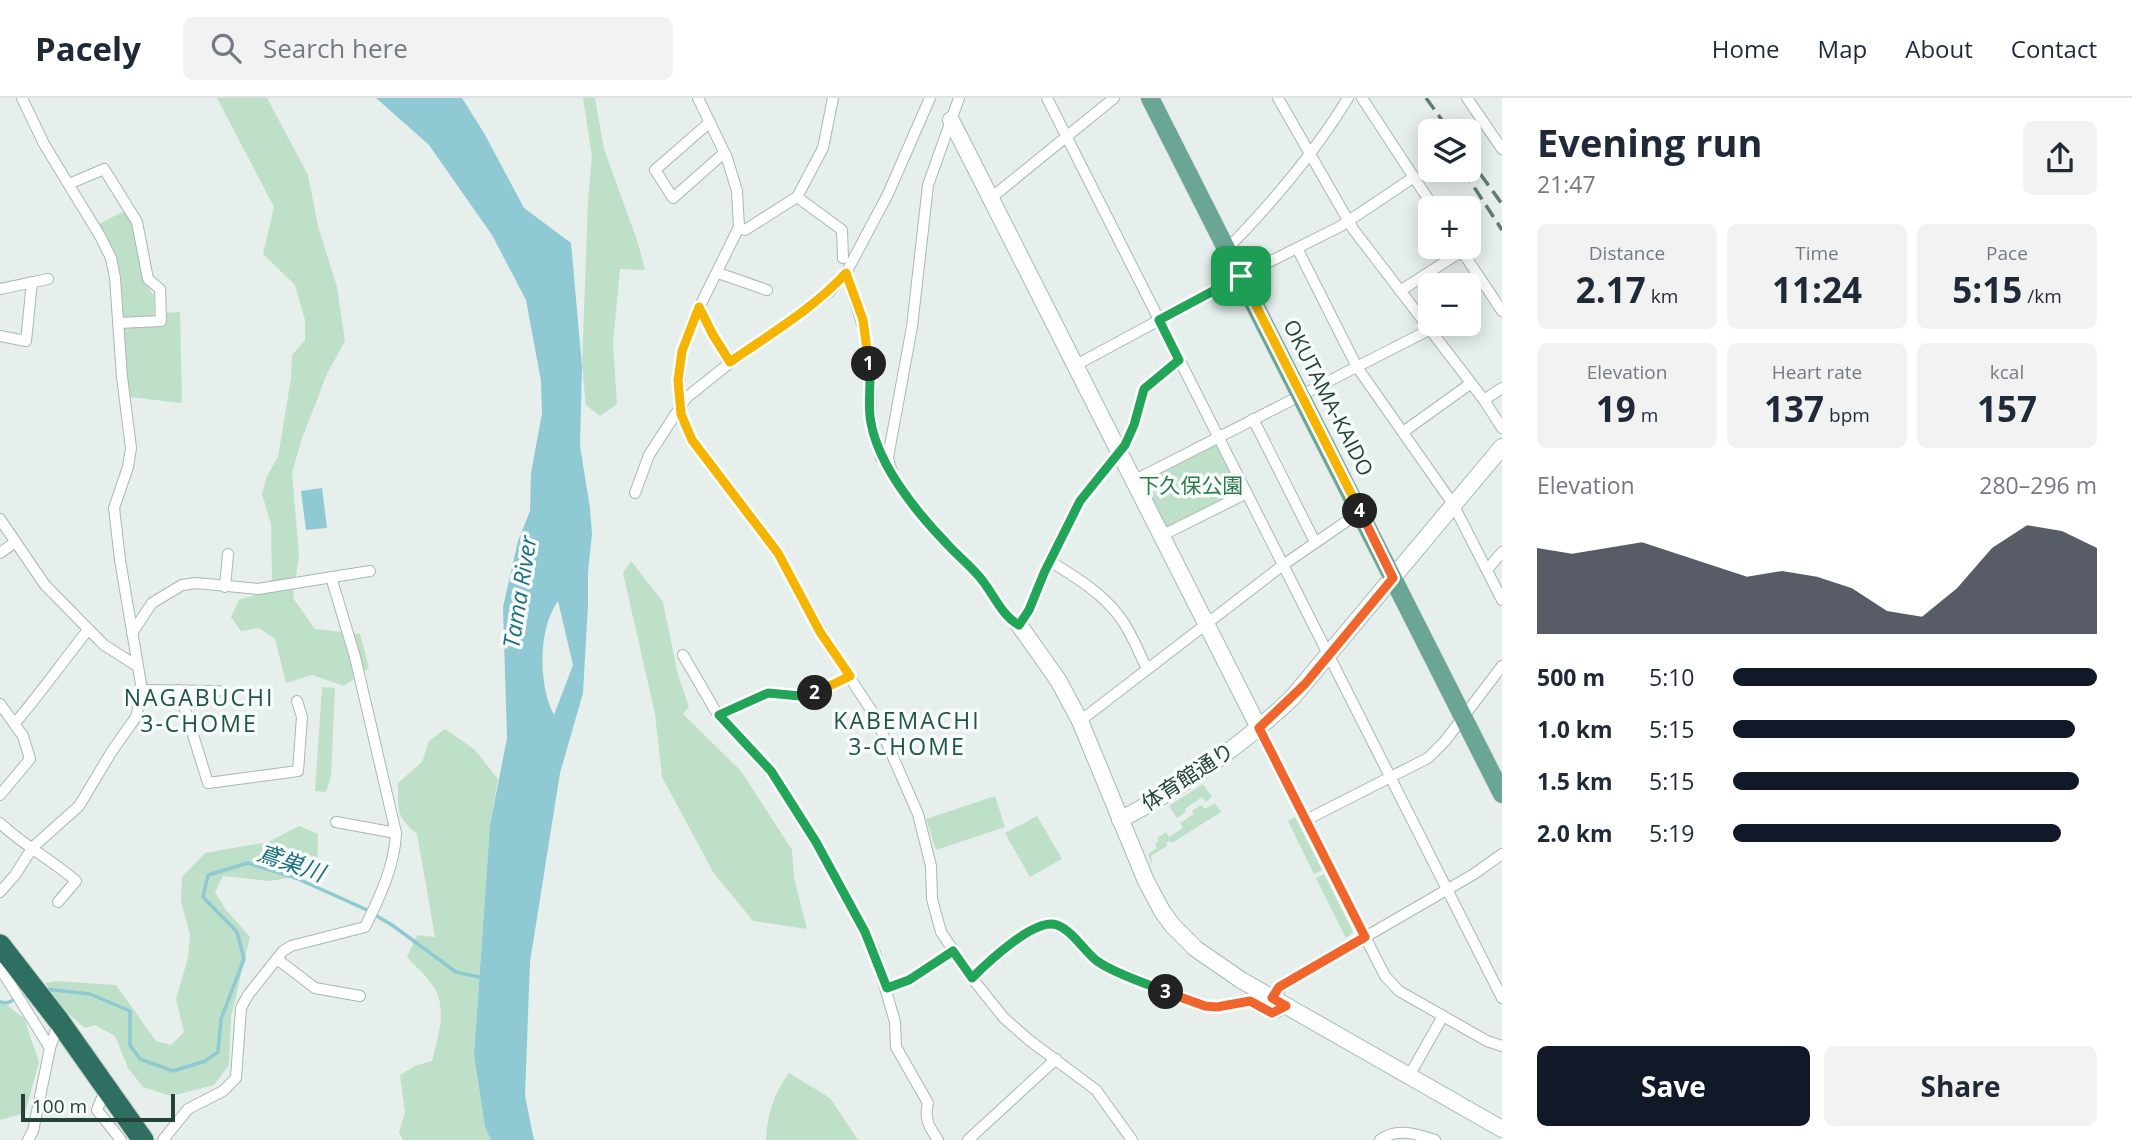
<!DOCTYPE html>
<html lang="en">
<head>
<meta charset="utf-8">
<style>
  :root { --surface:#fff; --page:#f2f2f3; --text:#1f2937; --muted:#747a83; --line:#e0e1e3; --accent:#111827 }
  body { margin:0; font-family:"Open Sans","Noto Sans JP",sans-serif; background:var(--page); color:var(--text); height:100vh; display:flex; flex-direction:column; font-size:26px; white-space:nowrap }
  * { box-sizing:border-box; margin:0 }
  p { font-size:23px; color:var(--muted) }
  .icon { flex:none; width:38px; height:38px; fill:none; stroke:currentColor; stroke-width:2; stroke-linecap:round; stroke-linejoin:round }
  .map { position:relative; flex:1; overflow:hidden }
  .details { display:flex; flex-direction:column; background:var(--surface); width:630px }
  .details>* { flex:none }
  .tools { position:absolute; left:1418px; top:21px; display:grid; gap:14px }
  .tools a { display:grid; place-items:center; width:63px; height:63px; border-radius:10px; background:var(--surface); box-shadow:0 4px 18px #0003; font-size:35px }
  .scale { position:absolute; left:21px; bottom:18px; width:154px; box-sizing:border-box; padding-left:7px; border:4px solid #24423a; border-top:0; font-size:19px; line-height:24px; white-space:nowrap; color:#24423a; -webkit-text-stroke:5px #f7fbf9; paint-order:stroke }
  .pin { position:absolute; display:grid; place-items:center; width:60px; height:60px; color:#fff; margin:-30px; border-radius:14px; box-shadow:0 4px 10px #0006 }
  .km { position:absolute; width:35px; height:35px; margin:-18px; border-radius:50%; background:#222; color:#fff; font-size:19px; line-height:35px; text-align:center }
  .round { display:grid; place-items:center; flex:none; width:74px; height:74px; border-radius:10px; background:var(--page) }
  .headline { display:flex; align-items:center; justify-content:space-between; height:119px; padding:0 35px }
  h1 { font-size:38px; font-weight:700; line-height:52px }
  .stats { display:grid; grid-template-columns:repeat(3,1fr); gap:10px; height:119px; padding:7px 35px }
  .stats div { display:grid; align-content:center; border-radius:10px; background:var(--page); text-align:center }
  .stats b { font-size:35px; font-weight:700 }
  .stats small { font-size:19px; font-weight:400 }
  .stats p { font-size:19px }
  .chart { height:196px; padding:14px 35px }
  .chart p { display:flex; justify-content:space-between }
  .chart svg { width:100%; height:126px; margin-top:7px; fill:var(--accent); opacity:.7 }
  .cta { display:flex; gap:14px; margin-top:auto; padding:14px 35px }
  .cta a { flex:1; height:80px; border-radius:10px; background:var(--accent); color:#fff; font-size:28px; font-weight:700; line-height:80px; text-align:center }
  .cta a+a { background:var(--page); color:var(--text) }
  ul { padding:0 35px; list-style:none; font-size:23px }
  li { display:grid; grid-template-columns:112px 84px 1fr; align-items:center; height:52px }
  li i { height:18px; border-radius:9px; background:var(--accent) }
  header { display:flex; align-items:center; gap:42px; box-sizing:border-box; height:98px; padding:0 35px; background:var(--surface); border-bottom:2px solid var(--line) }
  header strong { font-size:33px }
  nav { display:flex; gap:38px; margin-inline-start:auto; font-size:24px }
  .search { width:490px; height:63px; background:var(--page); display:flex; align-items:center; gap:18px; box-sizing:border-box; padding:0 24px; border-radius:10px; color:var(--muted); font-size:26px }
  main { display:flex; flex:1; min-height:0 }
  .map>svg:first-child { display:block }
  .green { fill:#bfe0c8 }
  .water { fill:#8ec9d4; fill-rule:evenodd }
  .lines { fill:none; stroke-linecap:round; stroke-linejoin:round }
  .stream { stroke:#8ec9d4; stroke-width:3.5 }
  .street-casing { stroke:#a8b8b2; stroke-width:12 }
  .secondary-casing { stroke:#a4bbb3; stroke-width:18 }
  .primary-casing { stroke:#c2cac8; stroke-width:19 }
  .highway-casing { stroke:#c2cac8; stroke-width:23 }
  .street { stroke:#fff; stroke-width:10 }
  .secondary { stroke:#fff; stroke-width:16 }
  .primary { stroke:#6aa596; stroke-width:18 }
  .highway { stroke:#2f6f62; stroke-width:21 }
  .rail { stroke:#5f7d75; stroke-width:3.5; stroke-dasharray:14 7; stroke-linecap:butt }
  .split-1-casing { stroke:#fff; stroke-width:14 }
  .split-2-casing { stroke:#fff; stroke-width:14 }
  .split-3-casing { stroke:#fff; stroke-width:14 }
  .split-4-casing { stroke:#fff; stroke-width:14 }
  .split-5-casing { stroke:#fff; stroke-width:14 }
  .split-1 { stroke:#22a559; stroke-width:9 }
  .split-2 { stroke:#f5b400; stroke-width:9 }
  .split-3 { stroke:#22a559; stroke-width:9 }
  .split-4 { stroke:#f0652b; stroke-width:9 }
  .split-5 { stroke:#f5b400; stroke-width:9 }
  .labels { text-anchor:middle; stroke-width:7; stroke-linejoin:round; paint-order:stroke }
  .street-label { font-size:21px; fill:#24423a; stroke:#f7fbf9 }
  .park-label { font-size:21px; fill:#2d7a4b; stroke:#f7fbf9 }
  .water-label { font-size:23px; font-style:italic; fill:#1c6f80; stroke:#f7fbf9 }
  .neighbourhood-label { font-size:23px; letter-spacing:2px; fill:#1f5548; stroke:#f7fbf9 }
</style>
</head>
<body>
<header>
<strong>Pacely</strong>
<div class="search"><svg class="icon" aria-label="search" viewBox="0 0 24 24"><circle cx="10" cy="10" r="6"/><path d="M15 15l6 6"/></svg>Search here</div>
<nav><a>Home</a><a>Map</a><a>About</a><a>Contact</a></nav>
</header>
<main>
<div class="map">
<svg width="1502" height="1042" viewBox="0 0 1502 1042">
  <rect width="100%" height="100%" fill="#e6efeb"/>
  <!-- green -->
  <g class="green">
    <path d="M217,0H267L308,77L318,128L337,189L345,243L327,276L302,340L292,375L299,457L293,500L315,531L360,536L369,570L344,588L312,577L286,585L275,541L259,530L241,533L231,519L239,502L255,497L272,481L271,426L262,396L267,378L278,359L291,280L292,257L305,242V222L295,187L263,156L274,109Z"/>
    <path d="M583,0H595L604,51L638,145L645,172L620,171L613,245L617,306L600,318L586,307L582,268L588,102L592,59Z"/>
    <path d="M126,112L131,120L144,183L154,198V221H124L121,218C117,185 117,155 99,126Z"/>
    <path d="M180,214L182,305L128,299L121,234L125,230L164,228L163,215Z"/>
    <path d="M1213,346L1217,348L1240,391L1238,396L1169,431L1164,429L1142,386L1144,381Z"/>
    <path d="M631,463L663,504L678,577L689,609L683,616L741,673L792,752L794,780L807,831L753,823L713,774L662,679L655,616L623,475Z"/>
    <path d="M322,589L335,590L331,678L326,694L315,693Z"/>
    <path d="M445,631L474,651L498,681L490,727L474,957L485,1029L491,1042H403L399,1034L405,1015L400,977L415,968L432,963C438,939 448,910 433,888C426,877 415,868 407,859L417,837L435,839L417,736C396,719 398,711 398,685L422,664L429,643Z"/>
    <path d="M1203,686L1212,699L1206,704L1202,699L1185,711L1186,714L1177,720L1169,708Z"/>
    <path d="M995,698L1005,729L936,752L926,721Z"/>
    <path d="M1215,705L1221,714L1172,745L1170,743L1166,745L1167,748L1151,758L1153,769L1148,756L1157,750L1155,746L1159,743L1157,740L1166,734L1169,739L1183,730L1180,725L1194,716L1192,713L1201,707L1205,711Z"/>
    <path d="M1037,718L1062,761L1030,779L1005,735Z"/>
    <path d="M1295,719L1322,772L1314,776L1288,723Z"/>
    <path d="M299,728L318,736L317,775L270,783L223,778L215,794L226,812L250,839L231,919L229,967L214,987L171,998L143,989L128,970L115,938L95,927L85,930L64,912L45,885L56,883L116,887L156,943L171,947L184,934L176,901L188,860L190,837L181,803L182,779L205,755L268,744Z"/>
    <path d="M1324,776L1353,834L1346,840L1316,780Z"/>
    <path d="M0,902L24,920L39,964L25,1015L0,1022Z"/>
    <path d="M789,975L830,1000L858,1042H766C767,1017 774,995 789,975Z"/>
  </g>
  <!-- water -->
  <g class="water">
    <path d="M376,0H462L484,35L524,110L571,145L582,268L580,348L590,410L592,436L588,474V507L583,595L560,675L530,864L525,998L534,1042H491L485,1029L474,957L490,727L507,640L503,509L518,443L530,413L531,375L542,315L541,283L526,202L492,137L429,47ZM558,503L573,567L554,617C538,588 538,530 558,503Z"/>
    <path d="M322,390L327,430L306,432L301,393Z"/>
  </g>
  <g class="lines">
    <!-- stream -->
    <g class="stream">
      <path d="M45,891L90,896L130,913V947L140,961L173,973L205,963L218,954L221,921L244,861L237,834L203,799L208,777L248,765L296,780L365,811L392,827L456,874L483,880"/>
      <path d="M0,904L7,905L18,900"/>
    </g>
    <!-- street casing -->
    <g class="street-casing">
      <g id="street">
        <path d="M698,0L727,60L737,93L739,129L693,222L682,253L678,293L681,316L692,342L778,455L829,548L875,618L918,716L931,768L932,801L941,834L972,880L1004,920L1029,942L1096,992L1132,1042"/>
        <path d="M959,0L928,87L912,229L888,359C896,405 953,447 982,482C994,497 1002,518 1019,527L1029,512L1044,476L1080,403L1125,347L1134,326L1144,291L1179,262"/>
        <path d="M1047,0L1502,900"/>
        <path d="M1278,0L1353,131L1484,302L1502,330"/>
        <path d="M1362,0L1434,110"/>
        <path d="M1467,0L1502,51"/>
        <path d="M710,24L655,72L673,100L724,55"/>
        <path d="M69,86L104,71L137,124L148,181L160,191L161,223L118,225"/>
        <path d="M797,99L842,132L843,160"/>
        <path d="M991,100L1114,0"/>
        <path d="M739,129L745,132L797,99L823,50L833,0"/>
        <path d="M1459,149L1502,213"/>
        <path d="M1297,150L1357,269L1453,406L1502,502"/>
        <path d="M1227,151C1273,104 1314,56 1348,0"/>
        <path d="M718,175L767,192"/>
        <path d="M846,175L865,235L871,275V324L881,360L890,369"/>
        <path d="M0,191L48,181"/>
        <path d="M1400,193L1462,153"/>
        <path d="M699,210L713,237L731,264"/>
        <path d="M0,238L26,243L32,184"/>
        <path d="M1076,267L1241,178L1341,128L1414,79"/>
        <path d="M1484,302L1502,290"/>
        <path d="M1253,321L1315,444"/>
        <path d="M1403,334L1470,286"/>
        <path d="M1135,382L1429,232"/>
        <path d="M635,395L649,357L686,300L731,264L811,208L829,194L846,175L888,96L930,0"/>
        <path d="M0,421L45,487L104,547L137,568"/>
        <path d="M1163,437L1247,395"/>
        <path d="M0,455L14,445"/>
        <path d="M1050,463C1075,479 1101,494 1119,518C1131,533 1138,553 1147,571"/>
        <path d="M1487,472L1502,454"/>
        <path d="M225,489L228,456"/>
        <path d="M132,535L152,505L182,487L196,485L258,491L370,473"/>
        <path d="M683,557L715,612L771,673L828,765L875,855L895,924L896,949L928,1005C924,1021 929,1029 938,1042"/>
        <path d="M142,592L218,593"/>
        <path d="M179,592L208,685L298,673L302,619L297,603"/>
        <path d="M0,606L23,638L30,661L0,697"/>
        <path d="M719,617L762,597L775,595L800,598L815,595L850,578"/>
        <path d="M1080,623L1283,467L1360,414"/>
        <path d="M15,625C41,595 63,563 88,532"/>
        <path d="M1259,630L1385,878L1399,893L1487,943L1502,948"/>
        <path d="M1306,722L1428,660L1445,643L1502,568"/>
        <path d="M336,724L396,735"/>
        <path d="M0,725C23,747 52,762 76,783L58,804"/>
        <path d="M0,794L15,777L33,749L79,708L112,653L136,619L142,592L120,462L114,410L128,369L131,350L122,279L115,180L111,160L100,138L44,46L22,0"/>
        <path d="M277,861L315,890L360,898"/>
        <path d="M0,870L50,950"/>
        <path d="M972,880L1001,852L1038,829L1052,826L1064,831L1097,862L1112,871L1171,896L1205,908L1217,909L1250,903L1272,915L1278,914L1286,908"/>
        <path d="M887,890L910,882L953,853"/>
        <path d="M1272,900L1284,886L1474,776L1502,756"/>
        <path d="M1409,978L1443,918"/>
        <path d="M108,993L101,1002L97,1012L121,1042"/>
        <path d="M28,1042L33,1033L50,950L59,923"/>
        <path d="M163,1042L188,1011L223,993L236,980L241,910L248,897L283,853L291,848L365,829C379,801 395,767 396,735L355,559L331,479"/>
        <path d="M968,1042L1056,961"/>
        <path d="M1380,1042C1396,1029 1417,1036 1435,1042"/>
      </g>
    </g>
    <!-- secondary casing -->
    <g class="secondary-casing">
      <g id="secondary">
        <path d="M951,22L1259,630"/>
        <path d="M1019,527L1058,582L1080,623L1146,783L1162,813L1172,827L1196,851L1241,882L1502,1031"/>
        <path d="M1120,722C1182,689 1241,648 1292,600L1502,349"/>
      </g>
    </g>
    <!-- primary casing -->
    <g class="primary-casing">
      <path id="primary" d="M1150,0L1502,696"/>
    </g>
    <!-- highway casing -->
    <g class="highway-casing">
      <path id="highway" d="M0,847L59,923L143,1042"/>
    </g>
    <!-- street -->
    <use href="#street" class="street"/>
    <!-- secondary -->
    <use href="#secondary" class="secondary"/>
    <!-- primary -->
    <use href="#primary" class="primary"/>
    <!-- highway -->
    <use href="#highway" class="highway"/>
    <!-- rail -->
    <g class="rail">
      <path d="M1426,0L1450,33"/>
      <path d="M1468,59L1502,106"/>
      <path d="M1463,72L1502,132"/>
    </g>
  </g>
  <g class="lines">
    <!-- split-1 casing -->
    <g class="split-1-casing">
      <path id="split-1" d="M869,266C872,285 867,306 871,325C879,368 917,415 948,447C959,459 972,469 982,482C994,497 1002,518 1019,527L1029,512L1044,475L1080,403L1125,347L1134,327L1144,291L1179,262L1159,222L1241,178"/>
    </g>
    <!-- split-2 casing -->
    <g class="split-2-casing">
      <path id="split-2" d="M815,595L850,578L820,534L778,455L692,342L681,316L678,282L682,253L699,209L713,237L730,264C770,236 813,211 846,175L863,222L869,266"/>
    </g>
    <!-- split-3 casing -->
    <g class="split-3-casing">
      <path id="split-3" d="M815,595L800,598L768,595L719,617L771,673L816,744L865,834L887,890L909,882L953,853L972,880C987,865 1035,819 1057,827C1073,833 1084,853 1097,863C1117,877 1144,884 1166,894"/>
    </g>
    <!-- split-4 casing -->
    <g class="split-4-casing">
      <path id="split-4" d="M1166,894L1205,908L1217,909L1250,903L1272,915L1286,908L1272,900L1279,889L1365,839L1259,630L1305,586L1393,480L1360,413"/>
    </g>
    <!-- split-5 casing -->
    <g class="split-5-casing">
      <path id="split-5" d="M1241,178L1360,413"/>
    </g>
    <!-- split-1 -->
    <use href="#split-1" class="split-1"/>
    <!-- split-2 -->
    <use href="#split-2" class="split-2"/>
    <!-- split-3 -->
    <use href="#split-3" class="split-3"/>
    <!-- split-4 -->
    <use href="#split-4" class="split-4"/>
    <!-- split-5 -->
    <use href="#split-5" class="split-5"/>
  </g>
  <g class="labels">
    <!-- street labels -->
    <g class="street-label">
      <text transform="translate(1328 300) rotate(63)" y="7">OKUTAMA-KAIDO</text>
      <text transform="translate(1188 679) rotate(-33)" y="7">体育館通り</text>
    </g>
    <!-- park labels -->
    <g class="park-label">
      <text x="1191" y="395">下久保公園</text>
    </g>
    <!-- water labels -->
    <g class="water-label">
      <text transform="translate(520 494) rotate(-81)" y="8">Tama River</text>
      <text transform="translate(291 765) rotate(19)" y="8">鳶巣川</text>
    </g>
    <!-- neighbourhood labels -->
    <g class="neighbourhood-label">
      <text x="199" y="608">NAGABUCHI<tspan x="199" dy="26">3-CHOME</tspan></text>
      <text x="907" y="631">KABEMACHI<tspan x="907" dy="26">3-CHOME</tspan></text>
    </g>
  </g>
</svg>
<div class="tools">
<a><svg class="icon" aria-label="layers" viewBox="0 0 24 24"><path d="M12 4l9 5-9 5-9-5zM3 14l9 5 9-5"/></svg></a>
<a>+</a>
<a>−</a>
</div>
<div class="scale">100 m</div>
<div class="pin" style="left:1241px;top:178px;background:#1e9e55"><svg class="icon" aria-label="arrive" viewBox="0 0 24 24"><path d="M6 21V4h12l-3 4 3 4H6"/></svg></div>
<b class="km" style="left:869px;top:266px">1</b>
<b class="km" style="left:815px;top:595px">2</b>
<b class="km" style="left:1166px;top:894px">3</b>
<b class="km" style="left:1360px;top:413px">4</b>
</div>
<section class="details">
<div class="headline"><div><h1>Evening run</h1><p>21:47</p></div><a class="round"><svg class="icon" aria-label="share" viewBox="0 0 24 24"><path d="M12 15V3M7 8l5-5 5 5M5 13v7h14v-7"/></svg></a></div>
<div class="stats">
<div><p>Distance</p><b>2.17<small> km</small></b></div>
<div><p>Time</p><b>11:24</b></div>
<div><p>Pace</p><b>5:15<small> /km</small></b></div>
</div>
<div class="stats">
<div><p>Elevation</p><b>19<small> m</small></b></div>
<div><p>Heart rate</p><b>137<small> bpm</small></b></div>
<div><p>kcal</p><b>157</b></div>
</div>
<div class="chart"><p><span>Elevation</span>280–296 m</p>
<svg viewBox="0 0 160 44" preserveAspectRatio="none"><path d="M0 44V14L10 16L20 14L30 12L40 16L50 20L60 24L70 22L80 24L90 28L100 36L110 38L120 28L130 14L140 6L150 8L160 14V44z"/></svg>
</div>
<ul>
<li><b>500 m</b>5:10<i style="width:100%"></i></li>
<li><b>1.0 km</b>5:15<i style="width:94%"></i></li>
<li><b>1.5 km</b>5:15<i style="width:95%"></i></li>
<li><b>2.0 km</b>5:19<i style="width:90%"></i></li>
</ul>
<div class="cta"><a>Save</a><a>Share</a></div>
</section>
</main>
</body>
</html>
